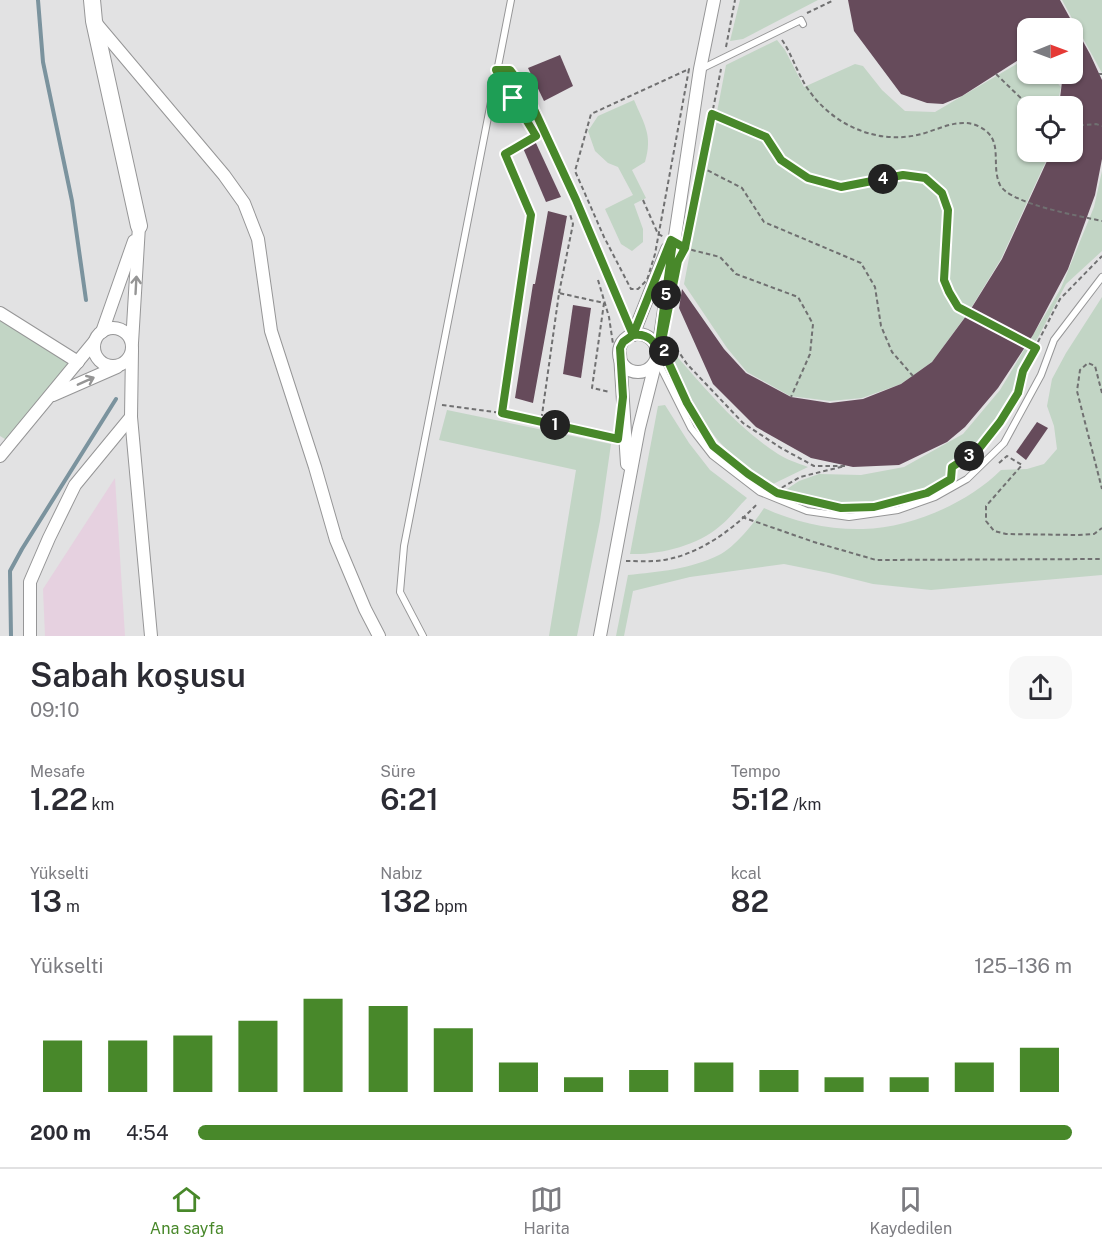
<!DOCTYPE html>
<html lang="tr">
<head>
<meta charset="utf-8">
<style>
  :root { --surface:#fff; --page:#f7f7f7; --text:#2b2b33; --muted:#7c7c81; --line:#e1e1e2; --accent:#48882a }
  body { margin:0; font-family:"Public Sans",sans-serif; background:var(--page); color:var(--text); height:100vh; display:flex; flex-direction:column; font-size:22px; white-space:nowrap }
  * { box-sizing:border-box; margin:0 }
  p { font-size:20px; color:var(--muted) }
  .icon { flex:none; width:33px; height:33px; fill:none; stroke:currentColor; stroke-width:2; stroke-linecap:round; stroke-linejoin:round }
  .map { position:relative; height:636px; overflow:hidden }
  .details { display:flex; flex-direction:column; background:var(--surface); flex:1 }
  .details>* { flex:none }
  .needle { width:39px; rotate:89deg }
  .tools { position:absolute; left:1017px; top:18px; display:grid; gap:12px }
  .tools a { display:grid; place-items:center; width:66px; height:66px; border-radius:12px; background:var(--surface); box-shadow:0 2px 4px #0004; font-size:30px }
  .pin { position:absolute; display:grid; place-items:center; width:51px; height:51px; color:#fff; margin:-26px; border-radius:12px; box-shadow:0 3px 9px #0006 }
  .km { position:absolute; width:30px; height:30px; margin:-15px; border-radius:50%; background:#222; color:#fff; font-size:16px; line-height:30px; text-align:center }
  .round { display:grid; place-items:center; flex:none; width:63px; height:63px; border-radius:18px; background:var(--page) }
  .summary { display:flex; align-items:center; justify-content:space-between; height:102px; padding:0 30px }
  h1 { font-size:33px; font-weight:600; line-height:45px }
  .stats { display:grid; grid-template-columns:repeat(3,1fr); gap:9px; height:102px; padding:6px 30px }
  .stats div { display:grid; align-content:center }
  .stats b { font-size:30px; font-weight:600 }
  .stats small { font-size:16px; font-weight:400 }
  .stats p { font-size:16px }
  .chart { height:168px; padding:12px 30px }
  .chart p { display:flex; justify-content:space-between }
  .chart svg { width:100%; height:108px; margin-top:6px; stroke:var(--accent); stroke-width:6 }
  ul { padding:0 30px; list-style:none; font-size:20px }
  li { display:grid; grid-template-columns:96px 72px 1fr; align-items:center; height:45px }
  li i { height:15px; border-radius:8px; background:var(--accent) }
  .tab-bar { display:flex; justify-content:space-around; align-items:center; height:84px; border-top:2px solid var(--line); background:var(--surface); font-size:16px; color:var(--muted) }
  .tab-bar a { display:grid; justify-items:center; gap:3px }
  .tab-bar .selected { color:var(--accent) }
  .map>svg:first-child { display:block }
  .commercial { fill:#e6d1e0 }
  .green { fill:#c2d5c5 }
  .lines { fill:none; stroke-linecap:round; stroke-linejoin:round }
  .stream { stroke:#7b939e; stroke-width:4 }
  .building { fill:#664b5b }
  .service-casing { stroke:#969697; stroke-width:8 }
  .minor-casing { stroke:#969697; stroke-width:14 }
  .secondary-casing { stroke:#969697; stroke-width:18 }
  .path { stroke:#707071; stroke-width:2; stroke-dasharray:4.5 3; stroke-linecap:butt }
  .service { stroke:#fff; stroke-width:6 }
  .minor { stroke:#fff; stroke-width:12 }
  .secondary { stroke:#fff; stroke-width:16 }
  .oneway { stroke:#959595 }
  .route-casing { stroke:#fff; stroke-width:12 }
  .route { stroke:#48882a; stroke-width:8 }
</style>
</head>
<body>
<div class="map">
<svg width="1102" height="636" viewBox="0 0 1102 636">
  <rect width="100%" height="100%" fill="#e2e2e3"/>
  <!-- commercial -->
  <path class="commercial" d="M115,478L125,636H45L43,589Z"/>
  <!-- green -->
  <g class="green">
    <path d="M740,0H818L743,39L730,41Z"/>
    <path d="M1062,0H1102V73Z"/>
    <path d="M777,40L785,50L804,87L855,64L863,66L882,90L905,111L935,112L1020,62L1027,63L1028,74H1049L1061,87L1057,106H1028V152H1048L1046,161L1001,259L968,313L932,362L901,384L862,398L830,401L790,396L747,372L727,348L684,284L726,65Z"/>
    <path d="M634,100C644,124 653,135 645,162L632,170L646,198L634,204L643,229V242L632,251L621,244L605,209L633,195L618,167L608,163L595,151L588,131L598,116Z"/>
    <path d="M1102,171V251L1066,284L1022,368L1015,394L989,432L974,448L950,462L948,476C920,494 882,507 849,504C827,503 805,496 784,491L799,481L819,474L861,475L904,467L963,434L1000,390L1061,288L1094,207Z"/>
    <path d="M1102,297V575L931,590L873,584L829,573L784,564L690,577L633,591L624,636H616L628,575C658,572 691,569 719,555C734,548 755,522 764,508C794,522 830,530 863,529C911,528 968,503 1001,470L1027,469L1044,464L1057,449L1054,426L1047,406L1052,379L1066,353Z"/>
    <path d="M0,316L75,365L10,442L0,436Z"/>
    <path d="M672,351C705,388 736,427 778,454C787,460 798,463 808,467L771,485C731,459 710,435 686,394C679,380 671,367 672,351Z"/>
    <path d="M665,405L689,443L710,470L747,498C738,507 730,518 720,526C697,546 659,555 630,554L658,406Z"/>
    <path d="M447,410L611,444L600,521L577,636H549L576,470L439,440Z"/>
  </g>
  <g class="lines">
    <!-- stream -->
    <g class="stream">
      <path d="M38,0L43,62L72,201L86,300"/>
      <path d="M11,636L10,571L22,549L116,399"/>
    </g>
  </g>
  <!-- building -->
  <g class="building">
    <path d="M848,0H1060L1090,54L1102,80V159L1095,195L1068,269L1033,335L998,388L965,427L947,442L899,465L853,467L811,458L756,427L713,384L679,308L682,289L724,349L746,373L791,397L830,403L863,399L901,384L932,362L969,312L1002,259L1047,161L1049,152H1072V106H1059L1062,82L1057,74H1072V28H1028V57L1020,59L962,96L943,104L927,103L901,94L854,31Z"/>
    <path d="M560,55L573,86L544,101L528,68Z"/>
    <path d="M535,141L561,197L546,202L523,148Z"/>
    <path d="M548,211L567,216L533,403L515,398L533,284H535Z"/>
    <path d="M573,305L591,308L581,378L563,374Z"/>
    <path d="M1037,422L1048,428L1026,460L1016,452Z"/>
  </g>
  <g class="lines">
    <!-- service casing -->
    <g class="service-casing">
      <g id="service">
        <path d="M701,69L801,20L803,24"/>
        <path d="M496,70H510L525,90L576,200L632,331"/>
        <path d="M658,362L691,428L712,455L760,492L807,511L849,517L898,510L935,497L967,479L1004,443L1041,375L1054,340L1102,277"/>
        <path d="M423,636L400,592L404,546L511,0"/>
      </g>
    </g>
    <!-- minor casing -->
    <g class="minor-casing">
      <g id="minor">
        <path d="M95,22L224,175L244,203L258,239L271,331L315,467L336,540L365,609L379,636"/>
        <path d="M0,313L78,362"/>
        <circle cx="113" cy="347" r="19"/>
        <path d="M102,332L134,241"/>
        <circle cx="638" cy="353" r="19"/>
        <path d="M633,335L667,249"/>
        <path d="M132,343L139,226"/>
        <path d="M132,350L131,417L151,636"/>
        <path d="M620,354L627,464"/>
        <path d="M53,395L117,367"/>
        <path d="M0,456L94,342"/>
        <path d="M30,636V582L49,538L75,485L131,417"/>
        <path d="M600,636L639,428L657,357L700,69L714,0"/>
      </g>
    </g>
    <!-- secondary casing -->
    <g class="secondary-casing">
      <path id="secondary" d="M92,0L94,21L139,226"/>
    </g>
    <!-- path -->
    <g class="path">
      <path d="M807,13L834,0"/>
      <path d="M782,40C793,56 798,76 810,92C837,129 885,147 928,132C946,126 963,118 980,127C1005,140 990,164 1000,185C1010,204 1080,216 1102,221"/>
      <path d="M726,47L735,0"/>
      <path d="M689,69L655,254L647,280L638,289H631L604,237L575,171L591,114Z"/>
      <path d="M996,74L1029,106"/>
      <path d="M1099,74H1102"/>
      <path d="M505,85L530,127"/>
      <path d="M712,114L766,137L781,160L808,178L841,187L903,175L925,178L942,193L948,210L944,280L949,292L958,307L1036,348"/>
      <path d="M1072,126L1096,124L1102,126"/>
      <path d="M535,136L505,154L531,215L502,413L541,422L559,293L604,303L592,388L610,392"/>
      <path d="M701,167L742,188L764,222L861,263L875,287L881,326L892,352L913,376"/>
      <path d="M643,200L658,234L664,237"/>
      <path d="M694,205L721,69"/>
      <path d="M684,248L720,257L736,274L798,297L813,324L810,354L791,397"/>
      <path d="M598,280L609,317L613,344"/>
      <path d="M559,293L573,224L570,214"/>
      <path d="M672,342L687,364L743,423L781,448L814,466H845L800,477L778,490"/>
      <path d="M1102,393L1095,366L1088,363L1080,370L1077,391L1102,489"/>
      <path d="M442,405L502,413"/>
      <path d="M541,422L612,438"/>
      <path d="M999,463L1007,456L1022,465L986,506V521L994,531L1006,534L1078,535L1094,534L1102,528"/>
      <path d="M951,476L952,467L977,451L1000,422L1018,393L1023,371L1060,299L1102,256"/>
      <path d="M742,517L814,542L876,560L1102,559"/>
      <path d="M626,561C638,561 652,562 664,560C700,554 734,529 758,503"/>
    </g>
    <!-- service -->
    <use href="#service" class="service"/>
    <!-- minor -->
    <use href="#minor" class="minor"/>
    <!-- secondary -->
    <use href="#secondary" class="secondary"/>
  </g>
  <!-- one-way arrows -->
  <defs><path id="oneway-shaft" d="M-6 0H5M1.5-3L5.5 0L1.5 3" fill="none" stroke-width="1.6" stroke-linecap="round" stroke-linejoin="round" transform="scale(1.5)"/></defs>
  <g class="oneway">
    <use href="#oneway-shaft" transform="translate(136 285) rotate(-87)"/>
    <use href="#oneway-shaft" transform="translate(86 381) rotate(-24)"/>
  </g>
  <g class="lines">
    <!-- route casing -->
    <g class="route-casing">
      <path id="route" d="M513,98L536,136L505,154L531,215L502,413L618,439L623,397L620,348L623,342L633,335L671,240L685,248L678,261L661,346L687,403L713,446L748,474L777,493L841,508L874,507L927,493L951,479L952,467L977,451L1000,422L1018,393L1023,371L1036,348L958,307L949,292L944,280L948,210L942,193L925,178L903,175L841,187L808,178L781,160L766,137L712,114L685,248L673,242L657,357C658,342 648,333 633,335L576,200L525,90L510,70H496L513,98"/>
    </g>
    <!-- route -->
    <use href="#route" class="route"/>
  </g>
</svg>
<div class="tools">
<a><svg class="needle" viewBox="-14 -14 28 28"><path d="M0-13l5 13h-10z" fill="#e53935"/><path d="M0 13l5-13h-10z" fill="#7c7c81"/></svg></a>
<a><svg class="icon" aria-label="locate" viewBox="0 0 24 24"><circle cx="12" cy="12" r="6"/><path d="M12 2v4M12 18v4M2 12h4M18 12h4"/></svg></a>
</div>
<div class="pin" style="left:513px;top:98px;background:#1e9e55"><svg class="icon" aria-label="arrive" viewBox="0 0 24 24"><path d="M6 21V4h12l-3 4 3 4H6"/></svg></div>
<b class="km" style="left:555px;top:425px">1</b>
<b class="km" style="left:664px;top:351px">2</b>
<b class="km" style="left:969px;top:456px">3</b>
<b class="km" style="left:883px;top:179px">4</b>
<b class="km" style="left:666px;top:295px">5</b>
</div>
<section class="details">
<div class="summary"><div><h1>Sabah koşusu</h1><p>09:10</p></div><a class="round"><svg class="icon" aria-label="share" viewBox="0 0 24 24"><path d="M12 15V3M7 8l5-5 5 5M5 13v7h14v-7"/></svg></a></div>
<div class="stats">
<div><p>Mesafe</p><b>1.22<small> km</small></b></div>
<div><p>Süre</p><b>6:21</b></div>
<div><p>Tempo</p><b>5:12<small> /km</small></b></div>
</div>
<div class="stats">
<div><p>Yükselti</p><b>13<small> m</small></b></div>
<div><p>Nabız</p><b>132<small> bpm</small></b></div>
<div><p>kcal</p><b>82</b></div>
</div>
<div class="chart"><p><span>Yükselti</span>125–136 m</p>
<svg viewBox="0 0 160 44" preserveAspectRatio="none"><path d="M5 44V23M15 44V23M25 44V21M35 44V15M45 44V6M55 44V9M65 44V18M75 44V32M85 44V38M95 44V35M105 44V32M115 44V35M125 44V38M135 44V38M145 44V32M155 44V26"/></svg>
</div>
<ul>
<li><b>200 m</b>4:54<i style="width:100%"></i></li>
</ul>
</section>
<nav class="tab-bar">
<a class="selected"><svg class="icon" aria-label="home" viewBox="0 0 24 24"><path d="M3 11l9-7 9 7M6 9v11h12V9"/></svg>Ana sayfa</a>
<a><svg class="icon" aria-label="map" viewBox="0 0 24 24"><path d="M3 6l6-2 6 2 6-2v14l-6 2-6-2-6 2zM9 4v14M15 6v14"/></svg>Harita</a>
<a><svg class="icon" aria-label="saved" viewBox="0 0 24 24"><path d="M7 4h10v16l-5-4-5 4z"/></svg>Kaydedilen</a>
</nav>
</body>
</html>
